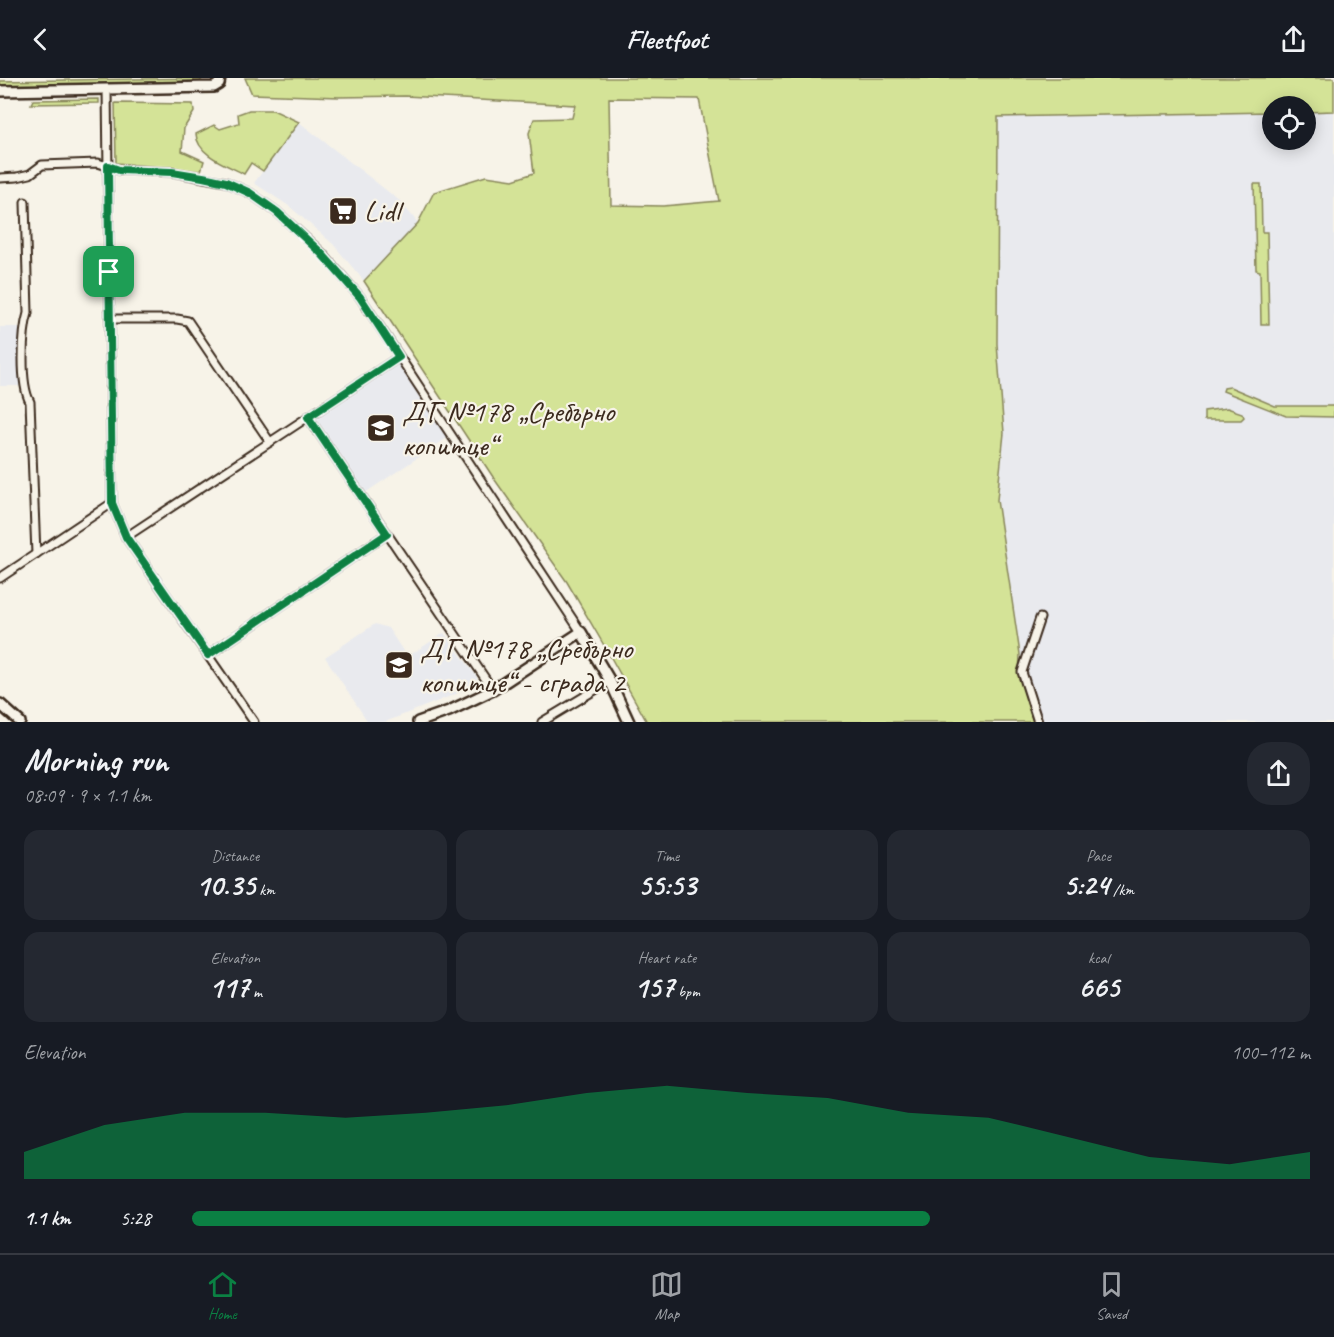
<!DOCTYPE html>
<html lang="en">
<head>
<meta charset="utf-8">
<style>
  :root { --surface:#171b24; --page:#242831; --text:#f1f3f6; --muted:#9ea1a6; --line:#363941; --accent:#0b8043 }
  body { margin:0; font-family:Caveat,sans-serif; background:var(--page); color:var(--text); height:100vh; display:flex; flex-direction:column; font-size:22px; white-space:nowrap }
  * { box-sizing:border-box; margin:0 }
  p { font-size:20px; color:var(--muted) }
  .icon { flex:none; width:33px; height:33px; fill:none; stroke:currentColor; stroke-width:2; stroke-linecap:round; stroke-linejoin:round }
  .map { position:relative; height:644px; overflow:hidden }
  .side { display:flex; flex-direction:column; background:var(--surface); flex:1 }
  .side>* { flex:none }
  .buttons { position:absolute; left:1262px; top:18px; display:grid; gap:12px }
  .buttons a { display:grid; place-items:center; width:54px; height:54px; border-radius:50%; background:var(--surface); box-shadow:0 3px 15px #0003; font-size:30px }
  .pin { position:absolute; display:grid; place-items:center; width:51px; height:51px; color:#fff; margin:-26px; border-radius:12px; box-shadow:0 3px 9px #0006 }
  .round { display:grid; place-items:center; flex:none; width:63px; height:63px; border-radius:24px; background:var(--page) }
  .overview { display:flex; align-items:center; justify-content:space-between; height:102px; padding:0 24px }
  h1 { font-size:33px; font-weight:700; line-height:45px }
  .stats { display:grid; grid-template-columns:repeat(3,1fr); gap:9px; height:102px; padding:6px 24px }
  .stats div { display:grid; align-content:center; border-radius:15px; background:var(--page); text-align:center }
  .stats b { font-size:30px; font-weight:700 }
  .stats small { font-size:16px; font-weight:400 }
  .stats p { font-size:16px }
  .chart { height:168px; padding:12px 24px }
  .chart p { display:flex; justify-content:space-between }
  .chart svg { width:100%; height:108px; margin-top:6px; fill:var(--accent); opacity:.7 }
  ul { padding:0 24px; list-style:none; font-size:20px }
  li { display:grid; grid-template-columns:96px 72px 1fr; align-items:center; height:45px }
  li i { height:15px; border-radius:8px; background:var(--accent) }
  header { display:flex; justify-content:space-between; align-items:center; height:78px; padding:0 24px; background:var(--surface); font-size:27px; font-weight:700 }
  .dock { display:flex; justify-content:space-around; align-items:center; height:84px; border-top:2px solid var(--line); background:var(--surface); font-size:16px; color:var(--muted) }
  .dock a { display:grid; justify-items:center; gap:3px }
  .dock .active { color:var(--accent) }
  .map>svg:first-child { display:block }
  .built { fill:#e9eaee }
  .green { fill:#d4e397; stroke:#88865a; stroke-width:1.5; fill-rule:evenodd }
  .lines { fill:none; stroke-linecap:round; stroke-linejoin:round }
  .street-casing { stroke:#3b2a1e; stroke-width:11 }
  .secondary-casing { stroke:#3b2a1e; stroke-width:14 }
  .street { stroke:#f7f3e8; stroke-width:7 }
  .secondary { stroke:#f7f3e8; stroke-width:9 }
  .route-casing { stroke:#fff; stroke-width:12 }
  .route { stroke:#0b8043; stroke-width:8 }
  .labels { text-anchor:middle; stroke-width:4.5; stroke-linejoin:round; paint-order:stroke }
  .poi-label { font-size:30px; fill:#3b2a1e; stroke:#f7f3e8; text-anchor:start }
</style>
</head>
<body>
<header><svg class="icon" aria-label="back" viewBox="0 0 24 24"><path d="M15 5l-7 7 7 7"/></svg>Fleetfoot<svg class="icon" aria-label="share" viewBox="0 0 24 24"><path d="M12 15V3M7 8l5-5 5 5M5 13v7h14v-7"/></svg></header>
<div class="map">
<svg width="1334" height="644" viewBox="0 0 1334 644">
  <rect width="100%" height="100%" fill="#f7f3e8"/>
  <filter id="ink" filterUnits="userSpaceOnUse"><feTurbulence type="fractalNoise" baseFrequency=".0167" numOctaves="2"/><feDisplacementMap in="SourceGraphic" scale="12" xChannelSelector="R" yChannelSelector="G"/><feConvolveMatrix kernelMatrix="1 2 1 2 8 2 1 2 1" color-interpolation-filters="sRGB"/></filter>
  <g filter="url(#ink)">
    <!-- built -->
    <g class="built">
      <path d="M1334,33V644H1043L1020,576L997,422L1004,355L997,266L998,39L1272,34V62H1305V34Z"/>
      <path d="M299,44L400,123L418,145L364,203L333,166L289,128L254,105Z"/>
      <rect x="0" y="249" width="19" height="59"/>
      <path d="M398,286L447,360L365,415L315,340Z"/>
      <path d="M375,546L388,550L407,579L444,555L477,599L476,608L385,644H368L325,579Z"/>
    </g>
    <!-- green -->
    <g class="green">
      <path d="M201,0V3L0,8V3Z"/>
      <path d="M245,0H1334V33L1305,34V28H1272V34L998,39L997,266L1004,355L997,422L1020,576L1019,597L1033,644H647L605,569L567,504L495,402L364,203L418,145L434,114L486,98L513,102L534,95L529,55L534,41L572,40L575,27L405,18L339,19L252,16ZM609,20L699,21L719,123L663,128L611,127Z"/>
      <path d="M99,21V25L31,26L33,22Z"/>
      <path d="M115,25L193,26L194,34L184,50L182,73L204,83L201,93L116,85Z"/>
      <path d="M249,32H273L299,44L263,93L251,85L244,96C227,87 197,77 196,56L214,47L220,51L239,45L238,36Z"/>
      <path d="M1254,106H1261L1262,154H1267L1269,246H1261L1260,193L1256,192Z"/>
      <path d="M1230,309L1275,328H1334V339L1286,338L1223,313L1224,310Z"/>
      <path d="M1227,330L1242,335L1244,339L1241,342H1204V333Z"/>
    </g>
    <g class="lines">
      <!-- street casing -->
      <g class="street-casing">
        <g id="street">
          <path d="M107,11L112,425L126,459L254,644"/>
          <path d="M0,100L17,99L30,96L42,87L98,85L119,92L172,94L226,104L250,115L277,134L322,175L360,219L581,554"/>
          <path d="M25,124L28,235C22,255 20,306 30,324L36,476"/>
          <path d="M110,241H177L188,243L270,364"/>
          <path d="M308,339L493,612"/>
          <path d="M126,459L399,279"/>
          <path d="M0,500L112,425"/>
          <path d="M208,577L387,456"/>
          <path d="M542,644L610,603"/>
          <path d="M1038,644L1022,594L1040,540"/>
        </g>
      </g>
      <!-- secondary casing -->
      <g class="secondary-casing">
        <g id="secondary">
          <path d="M0,13L214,9L219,6L220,0"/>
          <path d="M0,626L20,644"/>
          <path d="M418,644L449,633L493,612L581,554L610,603L629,644"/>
        </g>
      </g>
      <!-- street -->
      <use href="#street" class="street"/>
      <!-- secondary -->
      <use href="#secondary" class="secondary"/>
    </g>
  </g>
  <g class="lines" filter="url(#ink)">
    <!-- route casing -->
    <g class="route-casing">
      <path id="route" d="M108,88L119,92L172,94L203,99L226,104L250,115L277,134L321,175L360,219L399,279L308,339L387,456L208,577L126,459L112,425Z"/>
    </g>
    <!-- route -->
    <use href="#route" class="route"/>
  </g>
  <!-- icons -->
  <defs>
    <g id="supermarket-square" transform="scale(1.5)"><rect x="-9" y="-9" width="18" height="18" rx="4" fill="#3b2a1e" stroke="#f7f3e8"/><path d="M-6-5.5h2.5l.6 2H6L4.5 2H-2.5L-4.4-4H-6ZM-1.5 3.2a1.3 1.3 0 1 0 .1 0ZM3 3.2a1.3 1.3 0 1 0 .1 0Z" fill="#fff"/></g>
    <g id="school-square" transform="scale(1.5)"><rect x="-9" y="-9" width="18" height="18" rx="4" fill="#3b2a1e" stroke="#f7f3e8"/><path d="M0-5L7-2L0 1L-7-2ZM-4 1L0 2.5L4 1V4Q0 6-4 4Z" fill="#fff"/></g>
  </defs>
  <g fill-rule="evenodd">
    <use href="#supermarket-square" x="343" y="133"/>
    <use href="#school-square" x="381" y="350"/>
    <use href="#school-square" x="399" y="587"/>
  </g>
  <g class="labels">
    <!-- poi labels -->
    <g class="poi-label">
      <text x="364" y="143">Lidl</text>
      <text x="402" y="343">ДГ №178 „Сребърно<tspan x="402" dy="34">копитце“</tspan></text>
      <text x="420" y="580">ДГ №178 „Сребърно<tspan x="420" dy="34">копитце“ - сграда 2</tspan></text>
    </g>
  </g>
</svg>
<div class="buttons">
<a><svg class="icon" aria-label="locate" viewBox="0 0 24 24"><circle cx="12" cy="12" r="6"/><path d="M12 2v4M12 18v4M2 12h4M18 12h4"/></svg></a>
</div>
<div class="pin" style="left:109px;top:194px;background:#1e9e55"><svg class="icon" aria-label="arrive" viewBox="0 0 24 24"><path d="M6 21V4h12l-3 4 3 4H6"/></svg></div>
</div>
<section class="side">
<div class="overview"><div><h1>Morning run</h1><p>08:09 · 9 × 1.1 km</p></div><a class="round"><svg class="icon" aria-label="share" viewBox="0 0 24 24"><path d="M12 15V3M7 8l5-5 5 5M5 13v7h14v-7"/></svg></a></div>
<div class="stats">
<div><p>Distance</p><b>10.35<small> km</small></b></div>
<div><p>Time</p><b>55:53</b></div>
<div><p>Pace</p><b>5:24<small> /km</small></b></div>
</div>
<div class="stats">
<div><p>Elevation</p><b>117<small> m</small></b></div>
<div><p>Heart rate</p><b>157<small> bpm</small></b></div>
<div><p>kcal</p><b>665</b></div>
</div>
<div class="chart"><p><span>Elevation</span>100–112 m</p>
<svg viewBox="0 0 160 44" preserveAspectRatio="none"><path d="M0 44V33L10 22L20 17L30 17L40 19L50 17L60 14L70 9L80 6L90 9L100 11L110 17L120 19L130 27L140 35L150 38L160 33V44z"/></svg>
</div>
<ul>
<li><b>1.1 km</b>5:28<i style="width:66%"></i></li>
</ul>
</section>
<nav class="dock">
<a class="active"><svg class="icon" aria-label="home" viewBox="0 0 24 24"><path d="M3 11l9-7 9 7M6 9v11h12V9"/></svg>Home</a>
<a><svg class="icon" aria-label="map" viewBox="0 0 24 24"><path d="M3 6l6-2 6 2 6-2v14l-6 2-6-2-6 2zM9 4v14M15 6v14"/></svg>Map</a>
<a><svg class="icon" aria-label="saved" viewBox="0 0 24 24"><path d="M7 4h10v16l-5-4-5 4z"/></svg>Saved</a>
</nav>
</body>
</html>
